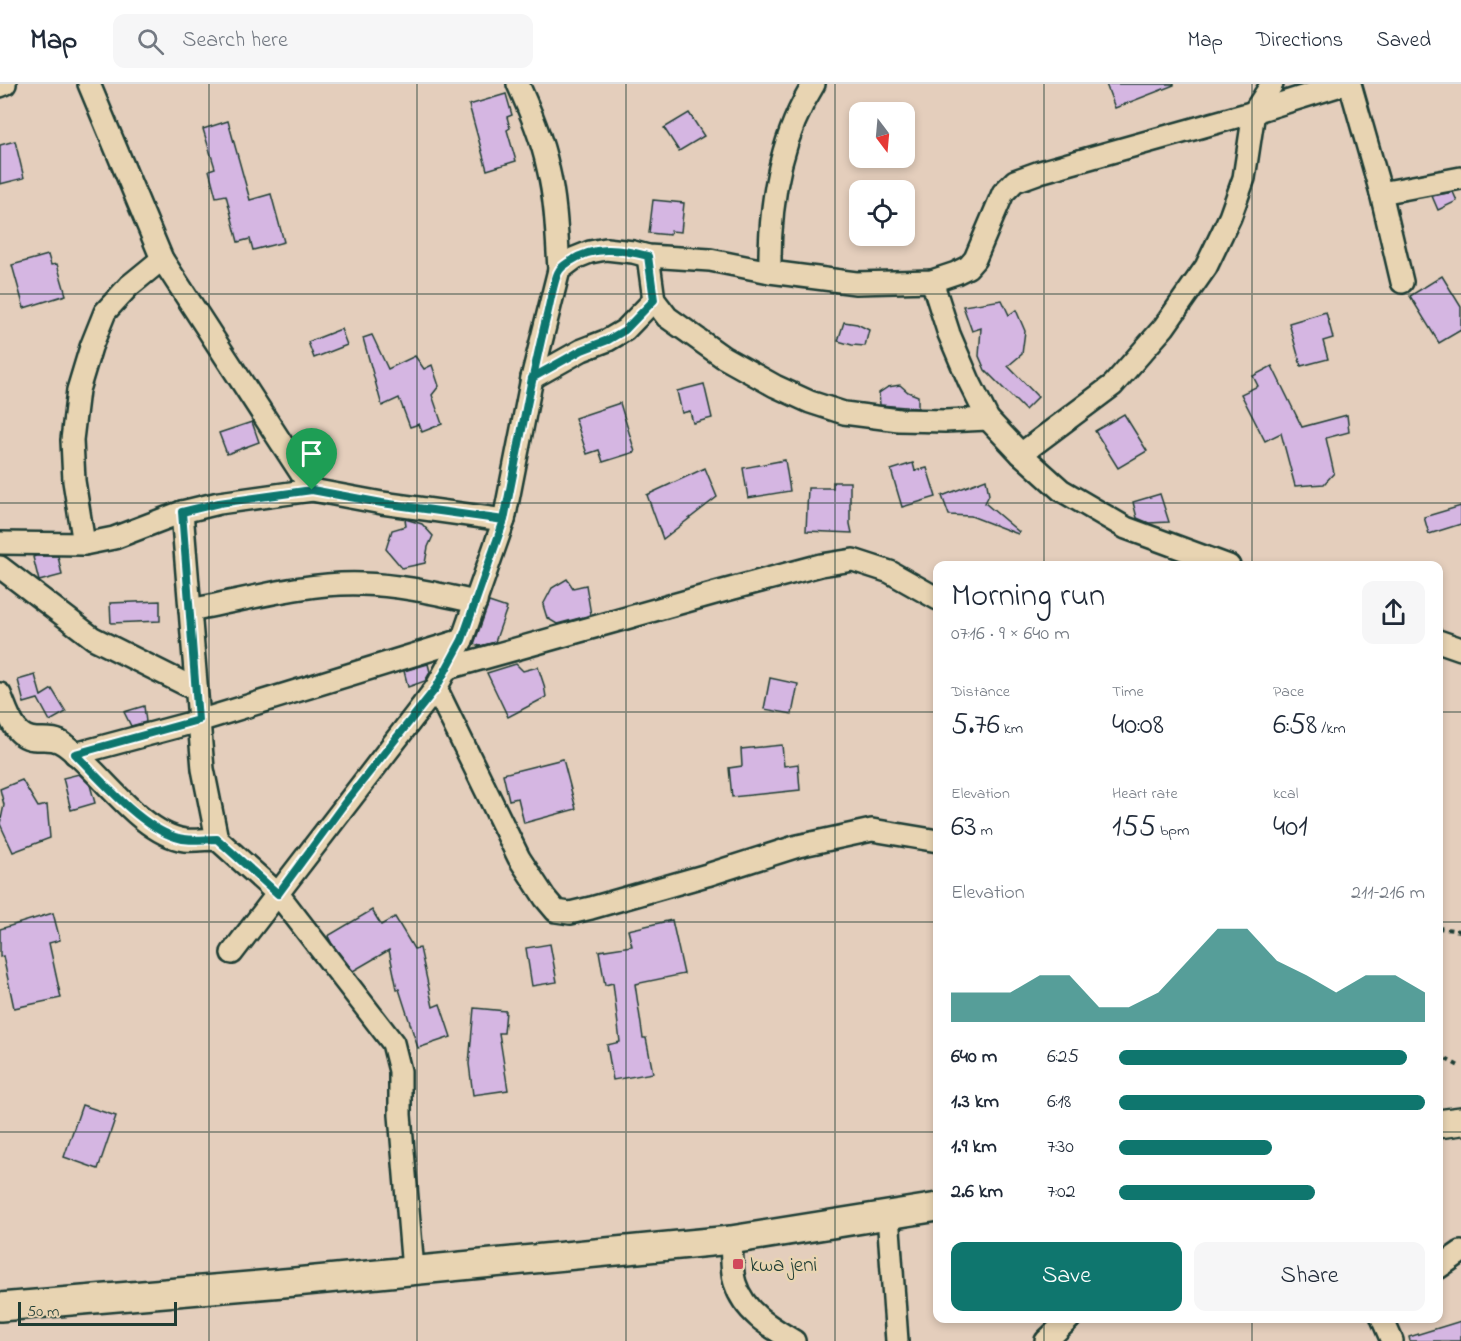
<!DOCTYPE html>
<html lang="en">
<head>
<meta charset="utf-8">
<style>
  :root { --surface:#fff; --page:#f6f6f7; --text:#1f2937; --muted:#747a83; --line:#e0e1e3; --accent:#0f766e }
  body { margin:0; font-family:"Indie Flower",sans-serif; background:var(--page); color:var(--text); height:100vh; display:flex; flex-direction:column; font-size:22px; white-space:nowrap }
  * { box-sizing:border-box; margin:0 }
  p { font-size:20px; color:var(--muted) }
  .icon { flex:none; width:33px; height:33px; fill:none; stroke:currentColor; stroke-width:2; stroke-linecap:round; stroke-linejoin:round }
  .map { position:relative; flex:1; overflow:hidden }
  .sheet { position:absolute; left:933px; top:477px; width:510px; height:762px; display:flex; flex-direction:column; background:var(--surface); border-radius:12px; box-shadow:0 3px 9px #0003 }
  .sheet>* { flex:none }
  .needle { width:39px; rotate:164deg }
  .tools { position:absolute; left:849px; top:18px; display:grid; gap:12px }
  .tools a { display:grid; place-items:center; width:66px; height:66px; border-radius:12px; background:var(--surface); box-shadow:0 3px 9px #0003; font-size:30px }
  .scale { position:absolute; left:18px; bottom:15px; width:159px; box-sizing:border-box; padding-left:6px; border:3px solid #1f3d34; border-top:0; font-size:16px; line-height:21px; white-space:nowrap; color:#1f3d34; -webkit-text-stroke:4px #e8d4b2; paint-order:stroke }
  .pin { position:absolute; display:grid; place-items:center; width:51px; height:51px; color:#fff; margin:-62px -26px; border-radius:50% 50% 50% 0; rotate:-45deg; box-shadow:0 0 6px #0007 }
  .pin .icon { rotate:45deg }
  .round { display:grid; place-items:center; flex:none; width:63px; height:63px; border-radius:12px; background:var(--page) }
  .overview { display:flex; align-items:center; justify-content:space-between; height:102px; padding:0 18px }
  h1 { font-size:33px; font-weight:600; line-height:45px }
  .figures { display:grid; grid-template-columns:repeat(3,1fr); gap:9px; height:102px; padding:6px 18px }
  .figures div { display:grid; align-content:center }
  .figures b { font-size:30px; font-weight:600 }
  .figures small { font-size:16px; font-weight:400 }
  .figures p { font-size:16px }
  .chart { height:168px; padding:12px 18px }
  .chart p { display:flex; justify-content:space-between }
  .chart svg { width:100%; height:108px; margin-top:6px; fill:var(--accent); opacity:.7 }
  .action { display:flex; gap:12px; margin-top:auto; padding:12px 18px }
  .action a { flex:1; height:69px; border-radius:12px; background:var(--accent); color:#fff; font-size:24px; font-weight:600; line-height:69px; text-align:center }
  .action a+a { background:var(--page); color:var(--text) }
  ul { padding:0 18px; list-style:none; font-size:20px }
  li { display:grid; grid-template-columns:96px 72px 1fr; align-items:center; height:45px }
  li i { height:15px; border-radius:8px; background:var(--accent) }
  header { display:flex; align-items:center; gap:36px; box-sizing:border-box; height:84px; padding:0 30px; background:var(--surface); border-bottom:2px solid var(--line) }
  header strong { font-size:28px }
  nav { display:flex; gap:33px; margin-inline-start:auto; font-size:21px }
  .search { width:420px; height:54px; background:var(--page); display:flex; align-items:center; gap:15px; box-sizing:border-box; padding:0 21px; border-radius:12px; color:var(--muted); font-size:22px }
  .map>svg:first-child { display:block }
  .building { fill:#d5b6e2; stroke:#1f3d34; stroke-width:1.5 }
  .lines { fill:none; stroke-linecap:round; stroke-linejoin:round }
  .minor-casing { stroke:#1f3d34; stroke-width:26 }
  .tertiary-casing { stroke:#1f3d34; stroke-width:32 }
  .path { stroke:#1f3d34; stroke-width:4; stroke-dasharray:4.5 4.5; stroke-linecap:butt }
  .minor { stroke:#e8d4b2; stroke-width:21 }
  .tertiary { stroke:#e8d4b2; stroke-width:27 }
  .route-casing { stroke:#fff; stroke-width:12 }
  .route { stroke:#0f766e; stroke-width:8 }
  .grid { fill:none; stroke:#1f3d34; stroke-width:1.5; stroke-opacity:0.55 }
  .poi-dot { fill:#d1495b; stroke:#e8d4b2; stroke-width:2 }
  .labels { text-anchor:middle; stroke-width:5; stroke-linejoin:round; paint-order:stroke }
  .poi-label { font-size:21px; fill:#1f3d34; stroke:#e8d4b2; text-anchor:start }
</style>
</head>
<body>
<header>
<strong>Map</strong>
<div class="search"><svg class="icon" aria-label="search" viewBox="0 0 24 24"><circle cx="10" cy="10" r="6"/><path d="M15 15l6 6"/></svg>Search here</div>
<nav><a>Map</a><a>Directions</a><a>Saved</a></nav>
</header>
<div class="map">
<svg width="1461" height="1257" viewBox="0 0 1461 1257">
  <rect width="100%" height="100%" fill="#e4cebc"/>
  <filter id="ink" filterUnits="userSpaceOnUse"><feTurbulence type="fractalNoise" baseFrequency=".0167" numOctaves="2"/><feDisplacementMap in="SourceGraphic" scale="12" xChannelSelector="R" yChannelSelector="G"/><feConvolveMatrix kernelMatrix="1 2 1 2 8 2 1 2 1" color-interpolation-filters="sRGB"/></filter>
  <g filter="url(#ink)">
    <!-- building -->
    <g class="building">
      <path d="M1106,0H1174V1L1115,24Z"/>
      <path d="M506,10L512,31L507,33L510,44L507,46L516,77L487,86L469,21Z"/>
      <path d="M689,29L704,52L679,67L664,44Z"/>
      <path d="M228,37L250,116L271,110L284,158L253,166L250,155L238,158L226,111L216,113L209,86L215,84L203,45Z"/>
      <path d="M15,57L24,94L0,100V61Z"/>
      <path d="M1453,108L1457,117L1438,126L1432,112Z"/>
      <path d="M653,116L684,119L681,148L671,147L670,151L649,149Z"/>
      <path d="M48,171L51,181L57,180L66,211L24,224L12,181Z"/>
      <path d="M1442,192L1461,223V246L1439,259L1410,212Z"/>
      <path d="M1002,216L1009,231L1016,226L1025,247L1022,270L1008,282L1038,313L1025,326L985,286L979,272L981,244L972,247L963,222Z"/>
      <path d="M1326,228L1333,254L1323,257L1328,275L1301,282L1289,239Z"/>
      <path d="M844,238L857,240L869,246L865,262L852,261L838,257Z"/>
      <path d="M341,245L347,261L314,274L308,258Z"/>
      <path d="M372,251L388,285L415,272L424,285L432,281L439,302L432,311L442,340L422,348L419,340L410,343L399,314L382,322L363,254Z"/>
      <path d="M1272,282L1302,343L1347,331L1349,348L1326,354L1334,389L1324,400L1295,402L1281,349L1265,357L1241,310L1258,302L1253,292Z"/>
      <path d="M704,300L712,334L693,339L690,327L682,329L677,307Z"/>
      <path d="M900,301L908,308L918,312V324L880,321L879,309L888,303Z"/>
      <path d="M620,319L635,368L603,378L599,366L587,370L575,334Z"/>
      <path d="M1124,330L1147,367L1118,384L1095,347Z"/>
      <path d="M252,338L259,358L227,370L219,349Z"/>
      <path d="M785,376L790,407L748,414L743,384Z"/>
      <path d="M913,379L915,387L927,384L936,413L902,423L891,386Z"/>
      <path d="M705,384L717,413L663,455L647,411Z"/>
      <path d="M986,395L989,411L985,419L1019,448L1018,450L971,432L949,431L942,412Z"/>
      <path d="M833,398H850V440L852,449L806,447L808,404H833Z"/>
      <path d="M1160,410L1169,438L1149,439L1137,434L1133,418Z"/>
      <path d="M1461,422V440L1429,450L1424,433Z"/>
      <path d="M405,435L422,440L433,452L428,463L425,479L402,484L386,465L392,446L406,442Z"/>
      <path d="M36,472H58L62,491L39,497L33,473Z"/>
      <path d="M567,495L573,504L586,501L591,531L557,540L547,534L543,521L552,504Z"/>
      <path d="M160,517V537L111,539L110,519Z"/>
      <path d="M489,518L507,524L495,558L480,562L474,560Z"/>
      <path d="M428,580L430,588L425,597L408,603L404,587Z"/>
      <path d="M516,580L523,587L538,583L544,601L546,613L508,633L487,589Z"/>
      <path d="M35,591L41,612L52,605L66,628L50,637L38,615L24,619L18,596Z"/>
      <path d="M770,594L798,600L792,630L764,625Z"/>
      <path d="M144,622L146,638L131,642L124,628Z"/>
      <path d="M782,661L784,682L798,680L800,706L732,713L729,684L742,682L741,665Z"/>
      <path d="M563,675L576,725L524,739L518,714L509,716L503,690Z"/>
      <path d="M79,690L90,701L95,719L71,726L63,694Z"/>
      <path d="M22,696L38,723L47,721L50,754L13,768L0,740L4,721L0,705Z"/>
      <path d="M372,826L381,841L395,833L414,865L420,864L433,923L440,920L451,953L418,964L399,905H397L389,866L353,887L332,860L328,852Z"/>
      <path d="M53,829L60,856L49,859L61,914L14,924L3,872L0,873V845Z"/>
      <path d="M672,836L684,890L635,900L643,954H646L653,989L613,996L607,961L620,958L613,899L605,901L599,867L632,862L628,846Z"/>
      <path d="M550,860L557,898L532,902L526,864Z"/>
      <path d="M474,924L506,927L504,949H499L508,1006L473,1011L469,980Z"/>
      <path d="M82,1021L116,1032L98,1085L64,1073Z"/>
      <path d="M1461,1237V1257H1410L1409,1253Z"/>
    </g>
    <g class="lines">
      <!-- minor casing -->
      <g class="minor-casing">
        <g id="minor">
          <path d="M89,0L162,175L312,406"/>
          <path d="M518,0C530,27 542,55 548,84C556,117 557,152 559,186"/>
          <path d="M1350,0L1381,109L1402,198"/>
          <path d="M0,2L5,0"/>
          <path d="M1381,109L1461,94"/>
          <path d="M648,172L654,216L667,233L723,273L775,302L810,318L844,329L899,336L945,337L988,335"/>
          <path d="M770,188C769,124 779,55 814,0"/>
          <path d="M932,197L949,250L969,297L988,335L1021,370L1061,406L1126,444L1229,482"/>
          <path d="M532,294L582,266L608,256L625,246L654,216"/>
          <path d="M1021,370L1113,301L1164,243L1206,183L1230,133L1244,94L1254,28L1272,0"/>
          <path d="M182,428L203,685L217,755"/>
          <path d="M0,459L84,460L114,454L182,428L219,419L312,406L382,419L504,436"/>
          <path d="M84,460L74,397L72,356L78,306L91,263L105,228L129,202L162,175"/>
          <path d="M0,483L93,554L195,605"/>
          <path d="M190,526C246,516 305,498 362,500C401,501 438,510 476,518"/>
          <path d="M1438,557L1461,565"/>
          <path d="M448,584L719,508L821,481L853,476L890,488L938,515"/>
          <path d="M436,604L519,774L545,814L556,827L570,829L591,824L707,791L798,762L872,746L938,757"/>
          <path d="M0,610C8,629 14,656 38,655C48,655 56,654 65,661C100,686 140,750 185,756C195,757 207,755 217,755L278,810L393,959L400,987V1031L413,1186"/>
          <path d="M75,670L202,636L462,556"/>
          <path d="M232,869L436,604L462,556L504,436L532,294L559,186L575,174L590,168L606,165L633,168L648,172L710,176L770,188L856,199L932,197L956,189L968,183L975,175L1003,109L1015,97L1040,88L1254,28L1344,0"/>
          <path d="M888,1131L897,1257"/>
          <path d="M731,1156C732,1170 731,1186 735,1199C744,1228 770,1243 794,1257"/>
          <path d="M1438,1184L1461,1168"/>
          <path d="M1382,1234L1392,1257"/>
          <path d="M1046,1257L1070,1234"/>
        </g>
      </g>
      <!-- tertiary casing -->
      <g class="tertiary-casing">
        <g id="tertiary">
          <path d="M1438,1040L1461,1037"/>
          <path d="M0,1223L295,1198L731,1156L938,1123"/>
        </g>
      </g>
      <!-- path -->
      <g class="path">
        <path d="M1438,844L1461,847"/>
        <path d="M1438,971L1461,983"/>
      </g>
      <!-- minor -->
      <use href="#minor" class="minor"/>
      <!-- tertiary -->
      <use href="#tertiary" class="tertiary"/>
    </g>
  </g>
  <g class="lines" filter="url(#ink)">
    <!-- route casing -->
    <g class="route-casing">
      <path id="route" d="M312,406L219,419L182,428L198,636L75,670C101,696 140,742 175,753C188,758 203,755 217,755L278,810L344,720L436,604L462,556L504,436L532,294L582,266L608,256L625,246L654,216L648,172C621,165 593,161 569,178C566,180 561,183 559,187C554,194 549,225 546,235C530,302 517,369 504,436L382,419L312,406"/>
    </g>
    <!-- route -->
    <use href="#route" class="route"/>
  </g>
  <!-- grid -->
  <path class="grid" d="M209,0V1257M417,0V1257M626,0V1257M835,0V1257M1044,0V482M1252,0V482M0,210H1461M0,419H1461M0,628H938M1438,628H1461M0,838H938M1438,838H1461M0,1048H938M1438,1048H1461M1044,1234V1257M1252,1234V1257"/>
  <!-- markers -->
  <rect class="poi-dot" x="732" y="1174" width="12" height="12" rx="3"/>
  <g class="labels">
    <!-- poi labels -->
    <g class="poi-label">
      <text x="750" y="1187">kwa jeni</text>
    </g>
  </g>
</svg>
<div class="tools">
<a><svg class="needle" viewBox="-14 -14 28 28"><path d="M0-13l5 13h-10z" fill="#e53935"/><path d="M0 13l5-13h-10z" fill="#747a83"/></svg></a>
<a><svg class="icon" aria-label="locate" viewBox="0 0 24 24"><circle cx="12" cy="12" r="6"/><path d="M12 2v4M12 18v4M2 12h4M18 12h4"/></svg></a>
</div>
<div class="scale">50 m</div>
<div class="pin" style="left:312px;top:406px;background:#1e9e55"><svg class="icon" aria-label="arrive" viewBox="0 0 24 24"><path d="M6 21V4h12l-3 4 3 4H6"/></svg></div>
<section class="sheet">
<div class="overview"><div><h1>Morning run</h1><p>07:16 · 9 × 640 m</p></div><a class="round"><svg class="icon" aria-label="share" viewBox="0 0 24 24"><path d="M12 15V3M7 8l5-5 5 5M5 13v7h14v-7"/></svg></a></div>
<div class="figures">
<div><p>Distance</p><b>5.76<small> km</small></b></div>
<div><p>Time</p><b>40:08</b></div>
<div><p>Pace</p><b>6:58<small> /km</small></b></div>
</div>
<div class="figures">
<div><p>Elevation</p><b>63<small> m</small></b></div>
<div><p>Heart rate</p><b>155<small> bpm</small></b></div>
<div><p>kcal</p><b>401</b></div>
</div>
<div class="chart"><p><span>Elevation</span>211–216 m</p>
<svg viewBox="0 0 160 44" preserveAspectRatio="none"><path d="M0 44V32L10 32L20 32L30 25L40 25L50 38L60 38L70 32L80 19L90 6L100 6L110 19L120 25L130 32L140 25L150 25L160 32V44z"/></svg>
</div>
<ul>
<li><b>640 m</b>6:25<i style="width:94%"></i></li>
<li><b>1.3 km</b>6:18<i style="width:100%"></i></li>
<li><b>1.9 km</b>7:30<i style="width:50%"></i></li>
<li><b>2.6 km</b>7:02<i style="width:64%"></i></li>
</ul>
<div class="action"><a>Save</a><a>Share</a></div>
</section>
</div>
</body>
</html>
